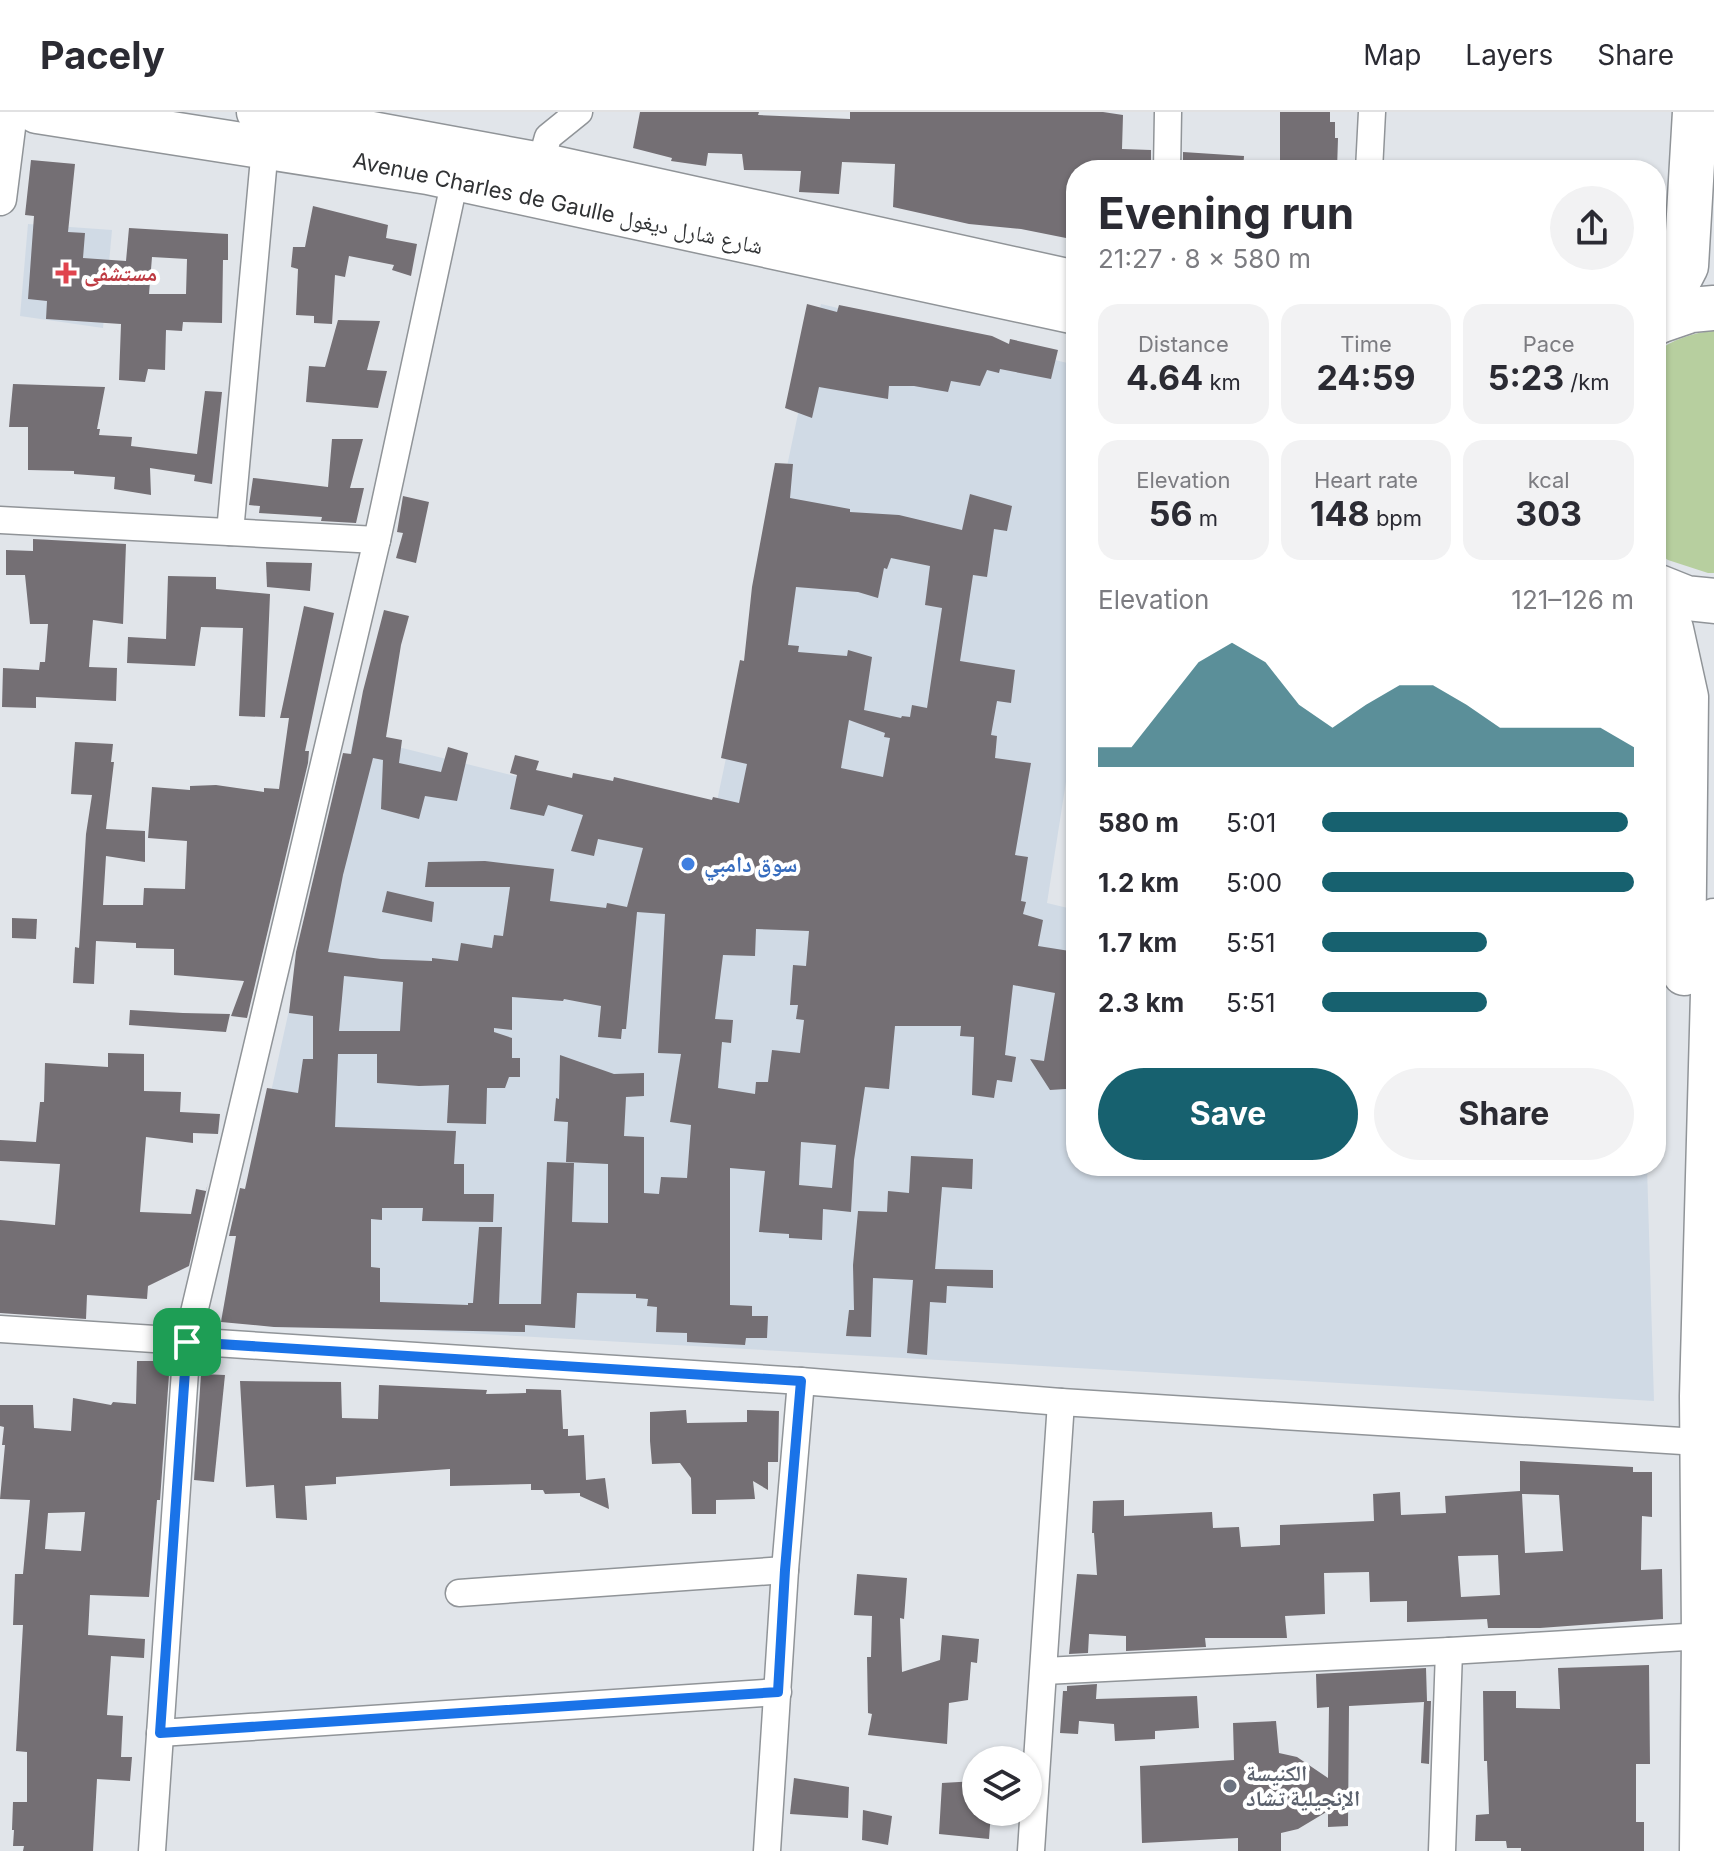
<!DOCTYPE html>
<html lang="en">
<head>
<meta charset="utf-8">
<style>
  :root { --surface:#fff; --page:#f2f2f3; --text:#2b2b33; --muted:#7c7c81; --line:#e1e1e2; --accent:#17616f }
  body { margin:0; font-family:Inter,"Noto Naskh Arabic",sans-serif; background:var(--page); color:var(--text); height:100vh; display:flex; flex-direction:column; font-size:30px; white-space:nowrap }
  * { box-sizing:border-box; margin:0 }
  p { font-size:26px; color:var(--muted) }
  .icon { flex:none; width:44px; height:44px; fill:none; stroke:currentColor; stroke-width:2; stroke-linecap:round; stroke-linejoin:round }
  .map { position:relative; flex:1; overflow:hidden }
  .side { position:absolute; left:1066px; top:48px; width:600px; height:1016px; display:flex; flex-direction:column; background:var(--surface); border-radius:32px; box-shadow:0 2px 6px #0004 }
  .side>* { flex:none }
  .controls { position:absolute; left:962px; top:1634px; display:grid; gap:16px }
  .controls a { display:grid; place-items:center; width:80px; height:80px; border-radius:50%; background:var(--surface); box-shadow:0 2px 6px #0004; font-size:40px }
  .pin { position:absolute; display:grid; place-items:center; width:68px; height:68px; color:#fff; margin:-34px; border-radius:16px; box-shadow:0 4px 12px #0006 }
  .round { display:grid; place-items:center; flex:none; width:84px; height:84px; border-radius:42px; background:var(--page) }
  .summary { display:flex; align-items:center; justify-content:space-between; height:136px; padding:0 32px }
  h1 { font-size:44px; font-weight:700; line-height:60px }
  .figures { display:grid; grid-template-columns:repeat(3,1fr); gap:12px; height:136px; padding:8px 32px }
  .figures div { display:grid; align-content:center; border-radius:20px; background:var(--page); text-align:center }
  .figures b { font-size:34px; font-weight:700 }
  .figures small { font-size:22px; font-weight:400 }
  .figures p { font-size:22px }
  .chart { height:224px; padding:16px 32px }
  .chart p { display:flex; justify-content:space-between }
  .chart svg { width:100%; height:144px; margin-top:8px; fill:var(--accent); opacity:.7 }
  .cta { display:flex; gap:16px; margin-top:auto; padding:16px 32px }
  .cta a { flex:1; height:92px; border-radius:48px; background:var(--accent); color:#fff; font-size:32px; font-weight:700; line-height:92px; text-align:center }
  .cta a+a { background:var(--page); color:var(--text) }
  ul { padding:0 32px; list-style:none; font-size:26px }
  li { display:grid; grid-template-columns:128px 96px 1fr; align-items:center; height:60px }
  li i { height:20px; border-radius:10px; background:var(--accent) }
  header { display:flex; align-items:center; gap:48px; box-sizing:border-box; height:112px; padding:0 40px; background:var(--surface); border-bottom:2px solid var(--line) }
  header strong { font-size:38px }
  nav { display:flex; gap:44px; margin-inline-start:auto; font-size:28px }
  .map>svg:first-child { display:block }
  .built { fill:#d0dae5 }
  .green { fill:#b7cf9f }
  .building { fill:#746f74; fill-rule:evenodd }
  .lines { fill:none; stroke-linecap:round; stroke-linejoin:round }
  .minor-casing { stroke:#909498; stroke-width:29 }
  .tertiary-casing { stroke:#909498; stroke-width:35 }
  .primary-casing { stroke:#909498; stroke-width:45 }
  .trunk-casing { stroke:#909498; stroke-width:47 }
  .minor { stroke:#fff; stroke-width:26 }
  .tertiary { stroke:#fff; stroke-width:32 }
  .primary { stroke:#fff; stroke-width:42 }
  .trunk { stroke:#fff; stroke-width:44 }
  .route-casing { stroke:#fff; stroke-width:16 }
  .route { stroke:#1a73e8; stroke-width:10 }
  .health-dot { fill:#e0444e; stroke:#fff; stroke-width:3 }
  .shop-dot { fill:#3f7fe0; stroke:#fff; stroke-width:3 }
  .worship-dot { fill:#6b7280; stroke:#fff; stroke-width:3 }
  .labels { text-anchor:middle; stroke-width:8; stroke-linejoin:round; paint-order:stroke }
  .street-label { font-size:22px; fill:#313335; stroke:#fff }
  .health-label { font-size:22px; font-weight:bold; fill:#be3a42; stroke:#fff; text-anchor:start }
  .shop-label { font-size:22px; font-weight:bold; fill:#366cbe; stroke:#fff; text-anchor:start }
  .worship-label { font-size:22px; font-weight:bold; fill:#5b616d; stroke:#fff; text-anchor:start }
</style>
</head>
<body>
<header>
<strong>Pacely</strong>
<nav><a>Map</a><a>Layers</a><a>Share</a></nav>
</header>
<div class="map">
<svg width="1714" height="1739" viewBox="0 0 1714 1739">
  <rect width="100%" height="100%" fill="#e1e5ea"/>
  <!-- built -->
  <g class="built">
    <path d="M28,112L112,118L103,216L20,204Z"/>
    <path d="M821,192L1076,253V606L1047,791L1076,798V1054H1647L1654,1289L221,1207L293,880L354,624L712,713Z"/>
  </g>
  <!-- green -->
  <path class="green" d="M1714,219V461H1708L1668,448L1656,440V240C1672,228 1694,220 1714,219Z"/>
  <!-- building -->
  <g class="building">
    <path d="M640,0H759L758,3L850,7V0H1103L1123,3L1122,37L1151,38V58H1076V128L1021,117L969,112L893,95L895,52L842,50L839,82L799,80L801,59L744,58L742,42L708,41L706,54L671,49L672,46L633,36Z"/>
    <path d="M1280,0H1330V10H1335V26H1338L1337,58H1280Z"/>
    <path d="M1183,40L1244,44L1243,58H1183Z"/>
    <path d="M31,48L75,52L68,120L85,121L83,146L126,149L129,116L228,122V148H223L222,211L183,210L182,219L166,218L165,258L148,257L145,270L119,268L121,212L46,207L47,189L28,187L34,104L25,103ZM152,145L187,147L186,182H149Z"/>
    <path d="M313,94L388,113L386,126L417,132L411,164L392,158L394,153L349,144L345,165L335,163L332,212L314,211V204L296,203L298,157L291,155L293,135H305Z"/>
    <path d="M807,192L837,200L839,193L992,224L1009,232L1010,227L1058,238L1051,267L1000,257L999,261L987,258L980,274L951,269L948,280L914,274H889L888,287L819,275L812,306L785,296Z"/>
    <path d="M338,208L380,209L367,258L387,259L378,296L306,290L309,254L325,255Z"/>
    <path d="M13,272L105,275L97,317H100L99,323L132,325L131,334L197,342L205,279L222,280L212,372L194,369L195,363L150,356L151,383L114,377L115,365L74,362V359L28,358V315H9Z"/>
    <path d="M332,327H363L350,376H364L356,411L321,409L322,405L259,401L260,394L249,393L253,366L328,375Z"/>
    <path d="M775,351L793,352L790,386L850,397V400L899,403L962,418L970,382L1012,394L1007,419L994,417L987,465L973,463L960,549L1015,558L1011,591L997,589L991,623L997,624L995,646L1031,651L1015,743L1028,745L1021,789L1026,790L1023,802L1043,808L1038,834L1076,840V935L1072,937L1066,977L1050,978L1030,947L1044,949L1055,881L1013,873L1005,943L1016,945L1012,970L997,968L994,986L972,983L974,925L960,924L961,914H895L889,977L865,975L854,1048L851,1100L823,1097L822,1128L789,1126V1122L759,1120L765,1059L730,1056V1193L752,1194V1204H768L767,1226H746L745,1233L687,1230V1221L656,1220L657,1195L647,1194L648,1187L636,1186V1182L577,1181L575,1216L525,1213V1220L274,1215L221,1210L236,1124H229L240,1076L245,1077L267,976L298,981L303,947H313V904L289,901L296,840L343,641L351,642L363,579L384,498L409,504L401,533L386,625L402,628L399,651L441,660L448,635L468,641L457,689L425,684L419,707L381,697L383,648L373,646L343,763L328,840L381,847L432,849V846L458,849L461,831L492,836L494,823L503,824L510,775H425L428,750L485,749L554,757L550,789L606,796L607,791L627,795L643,736L598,727L594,744L571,739L583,703L548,693L544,704L510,697L517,663L510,661L515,643L539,649L536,658L572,666L573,661L613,669L614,665L712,688L713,685L739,691L747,652L721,646L740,548L744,549L752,475ZM891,446L930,454L925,493L942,496L927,596L912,593L910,605L902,604L901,606L864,598L872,545L848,538L847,544L798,540L799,534L788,533L796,475L858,480L878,486L884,456L887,457ZM849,608L885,621L884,625L890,626L883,665L841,656ZM637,800L665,802L658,941L681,942L670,1010L691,1013L687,1066L661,1065L659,1082L644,1081V1025L624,1024L626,985L644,984V961L614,962L560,943L559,987L556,986L554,1009L568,1010L566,1050L608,1052V1111L572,1110L574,1051L547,1050L541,1192H499L502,1115H479L473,1191H468V1193L380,1190V1156L371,1155V1107L382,1108V1096H423L422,1109L493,1110L494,1082H464V1052H454L456,1019L335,1015L338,942H377V971L419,974L449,973L447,1011L486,1012L487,976H505L509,965H520V946H512V926L494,920V916L512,918V885L563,889L564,887L601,894L598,925L621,927L622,917H626ZM756,817L809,819L806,854L793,853L790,893H798L796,907L804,908L800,941L772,938L768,970H756L755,982L718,976L722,930L731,931L733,908L715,907L723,843L755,844ZM344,864L403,870L400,919H339ZM801,1030L836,1033L832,1076L799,1073Z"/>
    <path d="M403,384L429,390L416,451L396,446L403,421L397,420Z"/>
    <path d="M33,427L126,432L123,512L93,508L89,555L117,556L116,589L36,585V596L2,595L3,556L39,558L40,550H45L48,512H30L25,463H6V438L33,439Z"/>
    <path d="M266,450L312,451L310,479L267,475Z"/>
    <path d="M168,464L216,465V477L270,482L265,605L239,604L243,516L201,515L195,554L127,551L128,525L166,527Z"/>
    <path d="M304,494L334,501L305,639H309L308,651L247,906L231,904L244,869L174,863V837L136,836V831L96,829L94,872L73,871L75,835L79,836L86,722L92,683L71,682L75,630L113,632L111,650H114L106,717L145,719V750L106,744L103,793H143L144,776L185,777L187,729L148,726L152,675L190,678V674L216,673L264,680V676L279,677L289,606H280Z"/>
    <path d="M387,779L434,790L432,810L382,800Z"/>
    <path d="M12,806L37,807L36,827L12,826Z"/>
    <path d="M130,898L183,901L230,902L226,920L129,913Z"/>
    <path d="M108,941L144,942V979L181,980L180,1000L220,1002L218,1022L193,1021V1031L146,1025L140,1100L191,1102L196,1077L206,1079L208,1071L189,1154L148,1174L147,1187L87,1183L86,1207L0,1201V1108L55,1113L60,1052L0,1049V1028L36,1030L40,990H44L45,951L108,955Z"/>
    <path d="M911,1044L973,1047L972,1077L942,1075L935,1157L993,1158V1176L947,1174L946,1191L930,1190L927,1243L907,1241L913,1168L873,1166L871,1225L846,1224L849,1198H854L853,1153L858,1099L887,1100L888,1079L909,1081Z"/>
    <path d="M137,1249H170L160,1388H157L149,1485L90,1483L88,1523L145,1527L144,1546L111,1544L107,1603L123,1604L121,1645H132L130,1669L97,1667L93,1739H23L24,1734H13L14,1718H12L13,1690H27V1640L16,1639L23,1513H13L15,1462H23L30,1388L0,1387L5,1333H2L4,1315L0,1314V1293H33L34,1316L71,1319L73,1286L111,1293L113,1290L136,1292ZM85,1400L81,1439L45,1437L48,1401Z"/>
    <path d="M201,1262L225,1263L214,1370L194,1368Z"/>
    <path d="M240,1269L341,1270L342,1306L378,1307L379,1273L487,1278L486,1282L526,1281V1277L561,1278L563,1317H568V1324L584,1323L586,1368L605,1366L609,1397L580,1384V1381L545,1382L543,1378H531V1372L450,1374V1357L336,1365V1372L305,1374L307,1408L276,1406L274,1373L246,1375Z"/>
    <path d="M686,1298L687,1311L747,1310V1298L779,1299L778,1350H768V1378L753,1369L755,1387L716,1388V1402H692L691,1366L680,1351L652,1352L650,1329V1300Z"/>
    <path d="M1520,1349L1633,1355V1360H1652V1405L1642,1404L1641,1458L1662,1457L1663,1507L1540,1516H1488L1487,1507L1407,1510V1489L1370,1490L1369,1460L1324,1461L1325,1502L1285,1504L1287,1526H1205L1206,1535L1126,1539V1524L1089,1522L1088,1541L1069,1542L1077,1462L1097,1463L1094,1421H1092L1093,1389L1124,1388V1404L1212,1400L1213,1416L1239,1415L1241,1435L1280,1433V1413L1374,1409L1373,1382L1400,1380L1401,1403L1446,1401L1445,1384L1520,1379ZM1522,1382L1559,1383L1563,1439L1525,1441ZM1498,1443L1500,1483L1461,1485L1458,1444Z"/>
    <path d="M857,1462L907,1466L904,1507L900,1506L902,1560L940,1548L942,1523L979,1527L977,1551L971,1550L968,1588L949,1591L947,1632L868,1623L872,1602L868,1601L867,1545H871L872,1504L854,1503Z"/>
    <path d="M1649,1553L1650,1652H1636V1710H1644V1739H1521V1736H1507L1506,1729H1475L1476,1703L1489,1702L1487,1649H1484L1483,1579H1516V1596L1560,1597L1558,1556Z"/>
    <path d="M1426,1556L1427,1589H1431L1429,1652L1421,1651L1424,1590L1349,1594L1348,1714L1328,1715V1699L1298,1717L1281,1721V1739H1238V1726L1142,1731L1140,1654L1234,1648L1233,1611L1276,1609L1279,1641L1297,1645L1328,1666L1329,1595L1317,1596L1316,1562Z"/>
    <path d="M1097,1572L1096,1587L1197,1584L1199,1616L1155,1619V1627L1115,1629L1114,1612L1079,1609L1078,1622L1060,1621L1063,1579H1067V1574Z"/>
    <path d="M794,1666L849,1675L848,1706L790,1702Z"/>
    <path d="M976,1669V1700H991L989,1727L939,1722L942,1671Z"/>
    <path d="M863,1698L892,1704L888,1733L862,1728Z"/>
  </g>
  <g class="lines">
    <!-- minor casing -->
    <g class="minor-casing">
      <g id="minor">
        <path d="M1167,58L1168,0"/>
        <path d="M1369,58L1372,0"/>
        <path d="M537,64L548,25L579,0"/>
        <path d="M0,408L377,428"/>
        <path d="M230,420L265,35"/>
        <path d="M0,1217L801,1269L1061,1290L1714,1331"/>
        <path d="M459,1481L785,1458"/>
        <path d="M1044,1559L1449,1539L1703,1524"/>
        <path d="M160,1621L778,1580"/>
        <path d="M152,1739L187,1230L377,428L455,67"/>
        <path d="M767,1739L785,1458L801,1269"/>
        <path d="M1031,1739L1061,1290"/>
        <path d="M1442,1739L1449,1539"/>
      </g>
    </g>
    <!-- tertiary casing -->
    <g class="tertiary-casing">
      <path id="tertiary" d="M0,87L11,0"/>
    </g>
    <!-- primary casing -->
    <g class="primary-casing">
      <g id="primary">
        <path d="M37,0L428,61L1076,201"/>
        <path d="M258,0L540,52L1076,170"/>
        <path d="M1656,480L1672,517L1687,585L1684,862"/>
        <path d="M1701,1739L1703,1524L1701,1284L1714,808"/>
      </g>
    </g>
    <!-- trunk casing -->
    <g class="trunk-casing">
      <g id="trunk">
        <path d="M1656,210L1691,198L1714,196"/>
        <path d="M1657,210L1686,154L1695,0"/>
        <path d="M1656,474L1686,486L1714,489"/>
      </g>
    </g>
    <!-- minor -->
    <use href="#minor" class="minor"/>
    <!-- tertiary -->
    <use href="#tertiary" class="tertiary"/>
    <!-- primary -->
    <use href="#primary" class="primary"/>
    <!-- trunk -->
    <use href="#trunk" class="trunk"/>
  </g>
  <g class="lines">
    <!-- route casing -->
    <g class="route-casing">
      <path id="route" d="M187,1230L801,1269L785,1458L778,1580L160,1621Z"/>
    </g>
    <!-- route -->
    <use href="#route" class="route"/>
  </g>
  <!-- markers -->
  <path class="health-dot" d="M62 149h8v8h8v8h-8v8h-8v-8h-8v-8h8z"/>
  <circle class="shop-dot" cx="688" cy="752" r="8"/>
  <circle class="worship-dot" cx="1230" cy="1674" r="8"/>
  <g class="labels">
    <!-- street labels -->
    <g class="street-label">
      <text transform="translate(558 91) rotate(12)" y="8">Avenue Charles de Gaulle شارع شارل ديغول</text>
    </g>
    <!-- health labels -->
    <g class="health-label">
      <text x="84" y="169">مستشفى</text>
    </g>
    <!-- shop labels -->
    <g class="shop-label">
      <text x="704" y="760">سوق دامبي</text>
    </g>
    <!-- worship labels -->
    <g class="worship-label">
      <text x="1246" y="1669">الكنيسة<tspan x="1246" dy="25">الإنجيلية تشاد</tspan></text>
    </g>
  </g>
</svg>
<div class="controls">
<a><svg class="icon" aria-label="layers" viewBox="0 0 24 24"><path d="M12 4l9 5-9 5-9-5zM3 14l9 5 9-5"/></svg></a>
</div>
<div class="pin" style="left:187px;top:1230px;background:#1e9e55"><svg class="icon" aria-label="arrive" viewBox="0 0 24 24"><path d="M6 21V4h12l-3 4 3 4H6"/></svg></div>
<section class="side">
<div class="summary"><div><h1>Evening run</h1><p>21:27 · 8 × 580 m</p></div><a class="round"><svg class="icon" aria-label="share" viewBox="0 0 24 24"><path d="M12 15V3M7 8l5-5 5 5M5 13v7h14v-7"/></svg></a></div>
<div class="figures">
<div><p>Distance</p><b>4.64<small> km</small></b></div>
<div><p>Time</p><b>24:59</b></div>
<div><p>Pace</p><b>5:23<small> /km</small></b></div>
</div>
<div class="figures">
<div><p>Elevation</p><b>56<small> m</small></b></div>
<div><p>Heart rate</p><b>148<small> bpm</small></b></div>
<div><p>kcal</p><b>303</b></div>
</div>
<div class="chart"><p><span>Elevation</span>121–126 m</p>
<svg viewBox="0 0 160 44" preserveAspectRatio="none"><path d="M0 44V38L10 38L20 25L30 12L40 6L50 12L60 25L70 32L80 25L90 19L100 19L110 25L120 32L130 32L140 32L150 32L160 38V44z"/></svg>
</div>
<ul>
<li><b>580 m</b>5:01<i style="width:98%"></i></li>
<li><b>1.2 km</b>5:00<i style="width:100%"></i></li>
<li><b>1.7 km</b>5:51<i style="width:53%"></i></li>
<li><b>2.3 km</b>5:51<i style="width:53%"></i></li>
</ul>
<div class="cta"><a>Save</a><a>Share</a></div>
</section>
</div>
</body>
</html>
